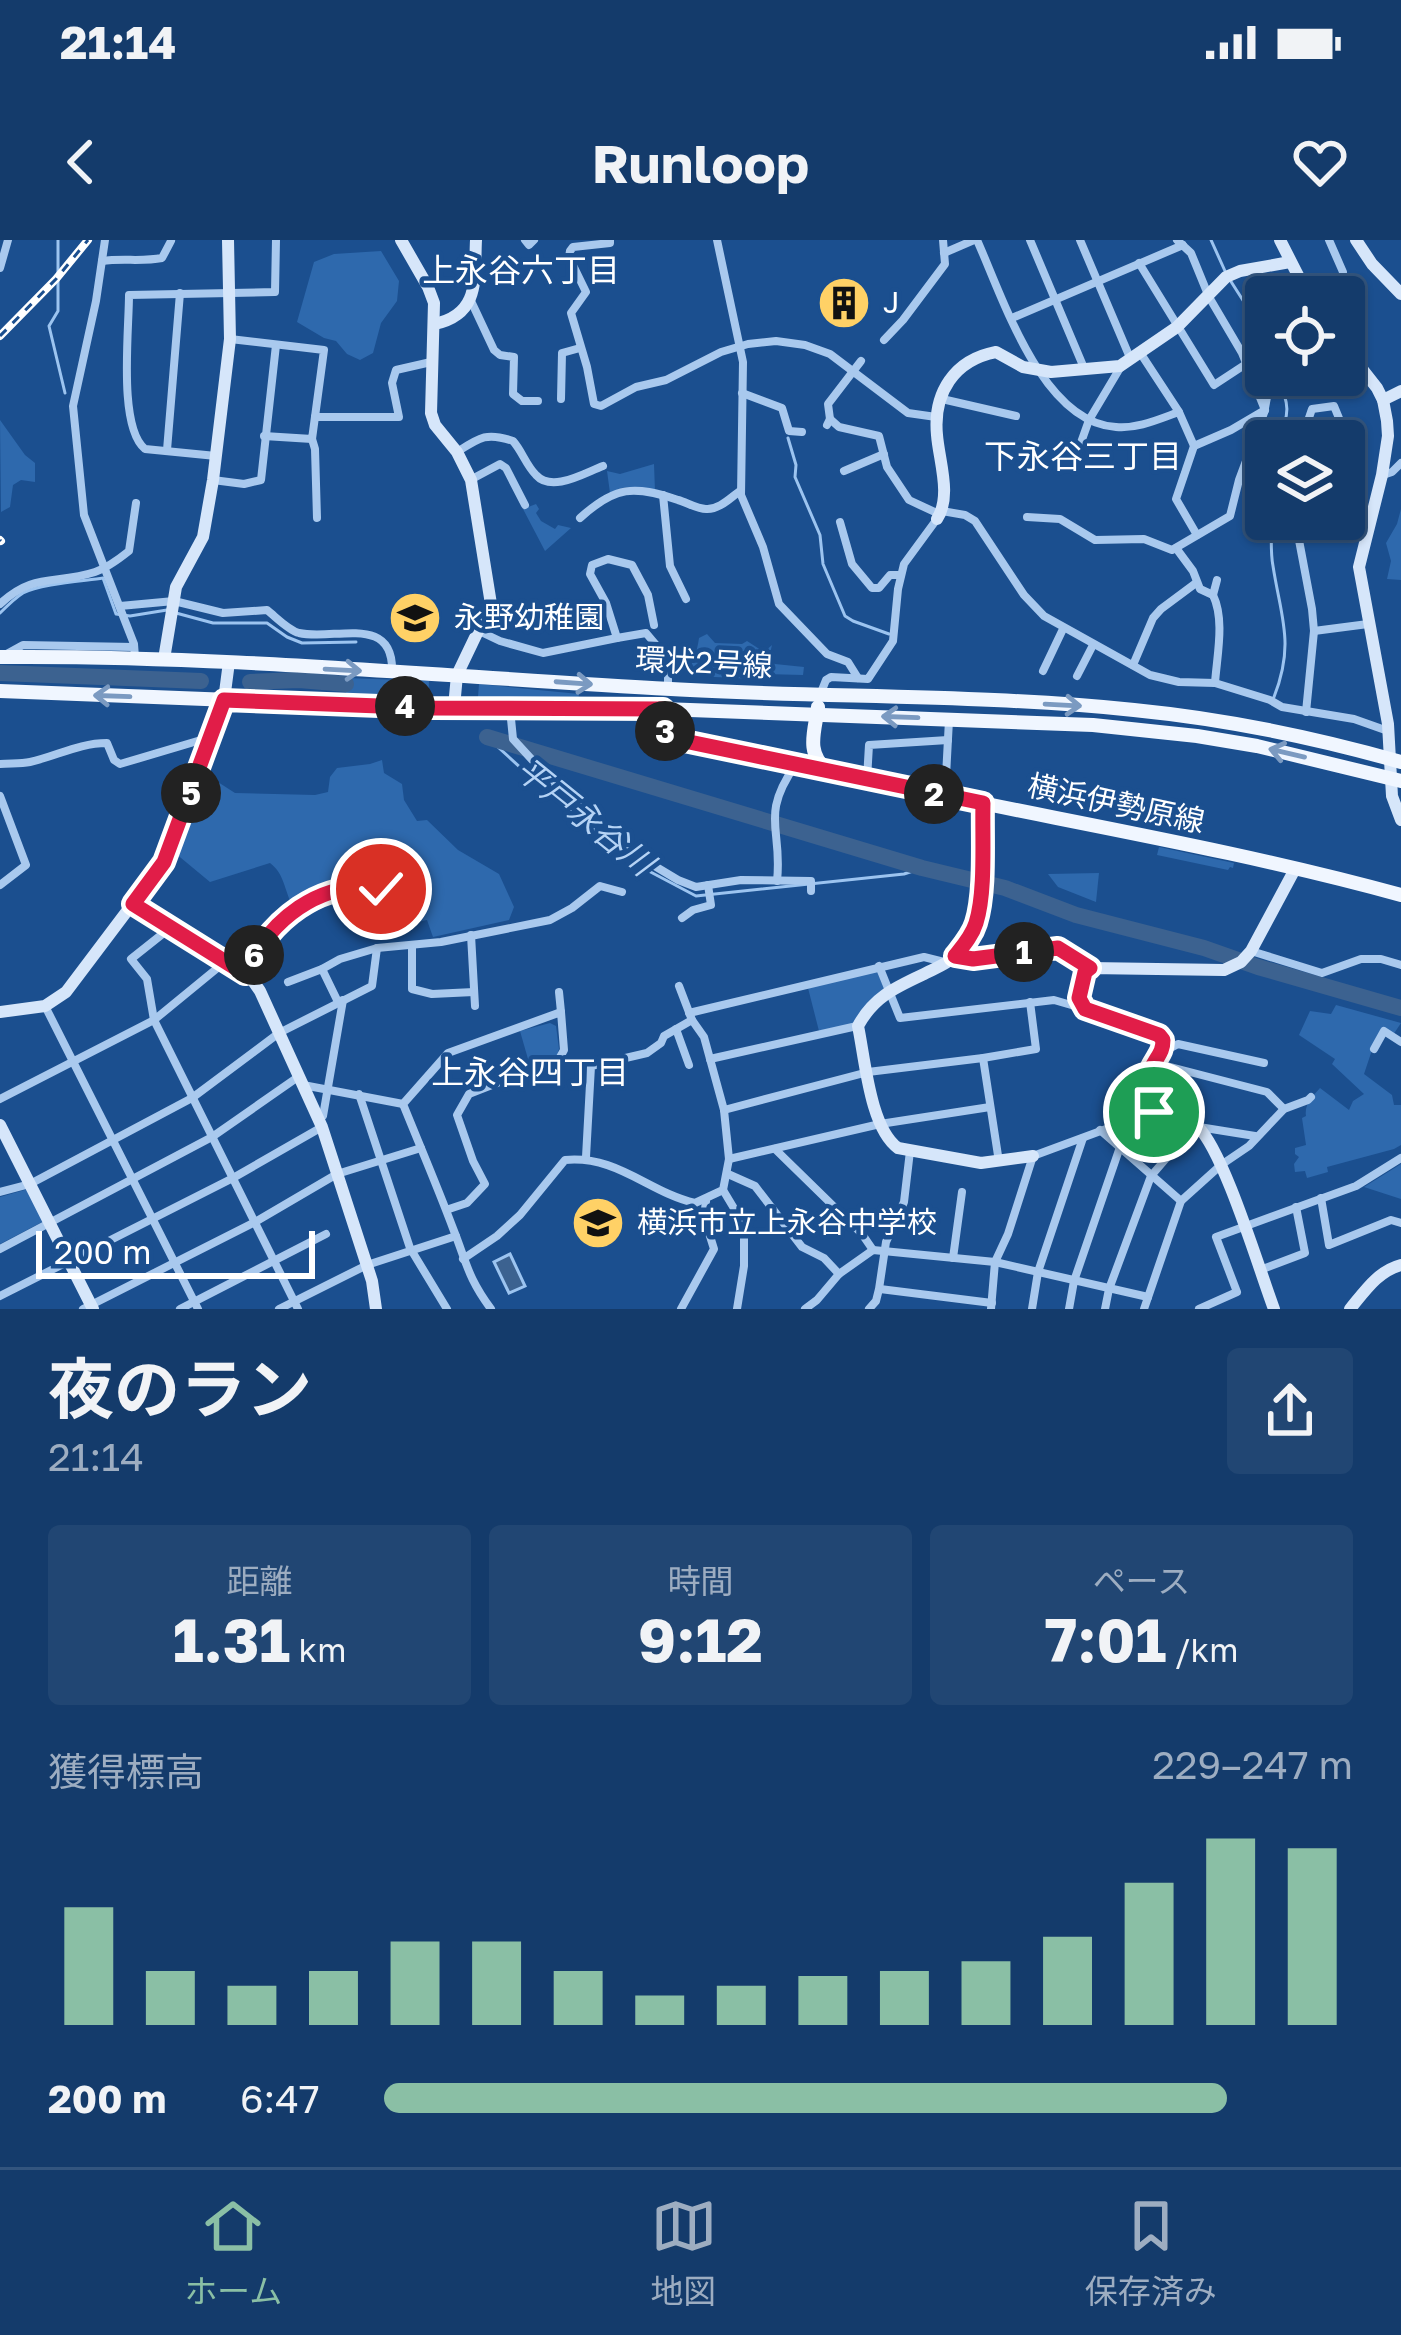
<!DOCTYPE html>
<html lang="ja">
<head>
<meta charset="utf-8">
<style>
  :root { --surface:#143b6b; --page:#214673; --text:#f1f3f6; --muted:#9dadc1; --line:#33557e; --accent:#8abfa5 }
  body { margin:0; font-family:"Golos Text","Noto Sans JP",sans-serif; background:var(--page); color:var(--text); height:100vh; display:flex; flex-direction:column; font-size:45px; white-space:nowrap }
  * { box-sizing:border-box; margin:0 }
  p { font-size:39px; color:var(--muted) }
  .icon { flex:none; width:66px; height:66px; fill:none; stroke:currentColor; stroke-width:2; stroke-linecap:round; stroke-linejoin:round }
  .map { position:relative; height:1069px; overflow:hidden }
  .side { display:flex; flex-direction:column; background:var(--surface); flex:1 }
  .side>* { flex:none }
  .fabs { position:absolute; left:1245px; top:36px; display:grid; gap:24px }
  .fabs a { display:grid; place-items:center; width:120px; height:120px; border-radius:12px; background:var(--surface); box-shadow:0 3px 9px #0004,0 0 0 3px var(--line); font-size:60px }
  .scale { position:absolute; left:36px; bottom:30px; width:279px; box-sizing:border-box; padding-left:12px; border:6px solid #fff; border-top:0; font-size:33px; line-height:42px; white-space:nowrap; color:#fff; -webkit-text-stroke:9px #1b4f8f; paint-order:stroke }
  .pin { position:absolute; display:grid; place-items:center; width:102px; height:102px; color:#fff; margin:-51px; border:6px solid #fff; border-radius:50%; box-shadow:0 3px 12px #0007 }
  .km { position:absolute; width:60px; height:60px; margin:-30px; border-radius:50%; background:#222; color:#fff; font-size:33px; line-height:60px; text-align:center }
  .round { display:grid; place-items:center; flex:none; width:126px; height:126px; border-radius:12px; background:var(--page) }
  .summary { display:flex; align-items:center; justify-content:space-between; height:204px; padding:0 48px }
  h1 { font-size:66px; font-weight:700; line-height:90px }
  .stats { display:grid; grid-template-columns:repeat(3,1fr); gap:18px; height:204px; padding:12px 48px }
  .stats div { display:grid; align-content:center; border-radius:12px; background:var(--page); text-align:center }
  .stats b { font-size:60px; font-weight:700 }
  .stats small { font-size:33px; font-weight:400 }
  .stats p { font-size:33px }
  .chart { height:336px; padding:24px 48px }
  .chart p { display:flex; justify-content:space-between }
  .chart svg { width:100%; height:216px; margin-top:12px; stroke:var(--accent); stroke-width:6 }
  ul { padding:0 48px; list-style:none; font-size:39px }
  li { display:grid; grid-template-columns:192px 144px 1fr; align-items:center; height:90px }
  li i { height:30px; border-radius:15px; background:var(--accent) }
  .status { display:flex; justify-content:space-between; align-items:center; height:84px; padding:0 60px; background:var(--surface); direction:ltr }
  .status svg { height:33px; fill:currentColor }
  header { display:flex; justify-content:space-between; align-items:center; height:156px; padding:0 48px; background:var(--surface); font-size:54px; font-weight:700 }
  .tab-bar { display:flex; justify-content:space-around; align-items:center; height:168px; border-top:3px solid var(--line); background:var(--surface); font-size:33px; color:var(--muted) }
  .tab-bar a { display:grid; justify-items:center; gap:6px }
  .tab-bar .current { color:var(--accent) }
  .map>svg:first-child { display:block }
  .green { fill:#2e69ad }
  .water { fill:#3c6290; stroke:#9cc4f0; stroke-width:3 }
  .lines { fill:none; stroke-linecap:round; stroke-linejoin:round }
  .stream { stroke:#9cc4f0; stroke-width:3 }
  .river { stroke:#3c6290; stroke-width:16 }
  .street { stroke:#a9c9ee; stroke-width:8 }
  .secondary { stroke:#d6e6fa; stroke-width:12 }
  .primary { stroke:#f0f6ff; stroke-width:14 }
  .rail-casing { stroke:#fff; stroke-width:8 }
  .rail { stroke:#1b4f8f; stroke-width:3; stroke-dasharray:9; stroke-linecap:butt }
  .oneway { stroke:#7b9ac1 }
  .route-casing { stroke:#fff; stroke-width:24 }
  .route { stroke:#e11d48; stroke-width:15 }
  .labels { text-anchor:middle; stroke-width:9; stroke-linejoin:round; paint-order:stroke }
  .poi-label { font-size:30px; fill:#fff; stroke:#1b4f8f; text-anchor:start }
  .street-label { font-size:30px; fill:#fff; stroke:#1b4f8f }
  .neighbourhood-label { font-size:33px; fill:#fff; stroke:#1b4f8f }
  .water-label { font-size:33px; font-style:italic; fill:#b5d3f5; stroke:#1b4f8f }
</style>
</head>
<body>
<div class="status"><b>21:14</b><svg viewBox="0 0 49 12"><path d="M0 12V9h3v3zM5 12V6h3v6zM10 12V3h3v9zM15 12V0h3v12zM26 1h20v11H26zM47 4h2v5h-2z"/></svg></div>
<header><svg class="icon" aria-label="back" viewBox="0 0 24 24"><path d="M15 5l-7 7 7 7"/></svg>Runloop<svg class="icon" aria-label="heart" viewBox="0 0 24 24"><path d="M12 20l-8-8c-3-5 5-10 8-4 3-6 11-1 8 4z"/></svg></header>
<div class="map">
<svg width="1401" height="1069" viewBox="0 0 1401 1069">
  <rect width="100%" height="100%" fill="#1b4f8f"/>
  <!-- green -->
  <g class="green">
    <path d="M381,11L399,41L397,61L381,83L373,113L360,120L347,114L336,101L324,98L297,82L314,22L334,14Z"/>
    <path d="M0,180L25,215L35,223V242L21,240L13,245L10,267L1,272Z"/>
    <path d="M654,224L655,251L625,247L610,253L607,231L620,234Z"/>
    <path d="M536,264L539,269L536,273L541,281L555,289L558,285L571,288L545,311L523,269Z"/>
    <path d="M1401,269V340L1387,339L1391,321L1386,303L1397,284Z"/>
    <path d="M707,394L715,403L742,404L747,401L764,412L772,405L769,418L775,424L804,427L803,435L764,434L755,439L695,436L694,432L674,431L671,428L672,416C691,425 696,420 699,398Z"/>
    <path d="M347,438L429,441L428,460L346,457Z"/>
    <path d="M479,444L579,454L578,462L478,457Z"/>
    <path d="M382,520L384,533L402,544L404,560L417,581L427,580L458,610L499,634L514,667L509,680L433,697L427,680L412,683L411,677L385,679L383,647C357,637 316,650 293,666C284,651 285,634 270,623L210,642L175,613L207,535L235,553L315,555L328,552L330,537L337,528L370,524Z"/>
    <path d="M1159,607L1234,623L1233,628L1230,627L1228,630L1157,615Z"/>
    <path d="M1099,633L1096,662L1058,647L1048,634Z"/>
    <path d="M877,731L884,749L867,763L856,783L819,791L808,748Z"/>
    <path d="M1336,765L1401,783L1393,795L1384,790L1373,807L1364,834L1392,855L1394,865H1401V905L1394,909L1327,927L1328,932L1307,938L1305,931L1295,932L1294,924L1299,917L1295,914V908L1306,905L1302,878L1306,876C1304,864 1313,856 1320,848L1349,870L1353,861L1364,854L1332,824L1335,819L1299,795L1310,771L1331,774Z"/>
    <path d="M550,783L556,786L559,809L557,816L530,826L520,791Z"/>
    <path d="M1401,924V959L1364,947Z"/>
    <path d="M28,949L44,981L0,1004V957Z"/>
  </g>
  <!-- water -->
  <path class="water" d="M510,1014L525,1046L509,1053L494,1022Z"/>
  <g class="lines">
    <!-- stream -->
    <g class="stream">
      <path d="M58,0V71L49,86L65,153"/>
      <path d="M1211,0L1225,31"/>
      <path d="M1230,40L1253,76L1266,105"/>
      <path d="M788,198L796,225L795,237L820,295L823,324L845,376L853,381L889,394"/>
      <path d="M1275,201C1293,174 1288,163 1277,135"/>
      <path d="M1266,225L1262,240L1266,265"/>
      <path d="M1271,279C1272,295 1270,311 1273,326C1281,378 1295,403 1274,457"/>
      <path d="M0,373C7,366 15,358 23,353C39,344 83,341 103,338L116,374L130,376L167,370"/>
      <path d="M176,373L213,383H267L287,397L302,403L356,402"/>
      <path d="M487,497L558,562L643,628L696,656L904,634L922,628"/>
    </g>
    <!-- river -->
    <g class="river">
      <path d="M0,433L201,441"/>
      <path d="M250,442L299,440L346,444"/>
      <path d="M487,497L922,628L1005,648L1076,675L1204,708L1258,727L1401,768"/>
    </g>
    <!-- street -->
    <g class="street">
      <path d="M105,0L96,61L73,166L84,275L125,381L134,404L135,417"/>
      <path d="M525,0L529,5L534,0"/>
      <path d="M610,0V3L573,7L570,11L569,17L586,52L571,73L587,127L594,164L601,166L636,147L666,140L721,112L748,104L776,101L805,105L830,114L908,173L936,177"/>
      <path d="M717,0L743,122L741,255L763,307L779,364L827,414L848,422L858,438"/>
      <path d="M977,0C1003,58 1042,183 1116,187C1138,189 1159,179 1179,172"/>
      <path d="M1030,0L1084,128"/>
      <path d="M1080,0L1131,120"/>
      <path d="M1177,0L1191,13L1209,57L1242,113L1265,170"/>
      <path d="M1329,0L1343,32L1342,43"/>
      <path d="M944,13L974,0"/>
      <path d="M102,21C123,18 142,22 162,18L171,1"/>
      <path d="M1139,23L1214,145L1246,124"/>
      <path d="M0,28L8,0"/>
      <path d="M471,61L494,110L500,115L514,117L513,154L522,161H538"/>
      <path d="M1012,78L1183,5"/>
      <path d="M230,99L324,110L312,199L264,196"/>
      <path d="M884,100L903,80L945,24L943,0"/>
      <path d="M1265,110H1266"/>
      <path d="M1141,114L1179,172L1194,206L1176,259L1197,295"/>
      <path d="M742,153L782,168L789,191L802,192"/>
      <path d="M561,159L562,113L580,108"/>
      <path d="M942,159L1016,176"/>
      <path d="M1265,168L1270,141"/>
      <path d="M315,177H399L392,143L396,130L431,122"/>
      <path d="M830,179L839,187L879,196L887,227L909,260L939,274"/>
      <path d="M827,185L830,179L828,164L861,121"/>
      <path d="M312,199L315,209L317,278"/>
      <path d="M1301,201L1312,169L1334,166L1341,183L1338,201"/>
      <path d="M167,210L180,53"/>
      <path d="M457,212C480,197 487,192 513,201C522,211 526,225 536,235C552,253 584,233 603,226"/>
      <path d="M216,216L145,209C118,187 129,91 129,55L275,52L276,0"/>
      <path d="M1074,222L1089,180L1120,128"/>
      <path d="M844,231L884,214"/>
      <path d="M1383,235L1392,232L1401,223"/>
      <path d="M472,239L500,224L506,228L525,265"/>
      <path d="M213,240L244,244L261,240L276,105"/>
      <path d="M663,255L670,326L686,359"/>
      <path d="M1344,267L1371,275"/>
      <path d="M942,271L965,275L975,281L1024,355L1044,376L1150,435L1179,442L1215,443L1270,460L1282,467L1354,479L1388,491"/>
      <path d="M1027,277L1060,279L1095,300L1144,299L1172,310L1230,276L1239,240L1265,170L1231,190L1194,206"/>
      <path d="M580,278C615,246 634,245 678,260C686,262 697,269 706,269C719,270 730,258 740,251"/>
      <path d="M1295,279L1312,369L1314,391L1306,472"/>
      <path d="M840,282L852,324L872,348H879L890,335H900"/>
      <path d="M1176,308L1193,331L1200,349L1213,355"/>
      <path d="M0,364C34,332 55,345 95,332C107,328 119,319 129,311L136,263"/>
      <path d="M120,366L174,361L223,373L267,370C276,377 288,390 299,393C334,401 394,373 392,432"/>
      <path d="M479,391L500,401L543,413L617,398L606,363L590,334L592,325L608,319L632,325L648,355L654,385"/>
      <path d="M1314,391L1368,384"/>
      <path d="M617,398L646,393L668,419V449"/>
      <path d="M3,416L23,405L134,407"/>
      <path d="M1133,425L1153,378L1161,369L1196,343"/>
      <path d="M1043,431L1063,389"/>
      <path d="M1077,436L1093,405"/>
      <path d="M1215,443C1217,415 1225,380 1213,355L1217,340"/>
      <path d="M820,455L826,440L831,437L868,439L893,401L898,349L904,324L937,279"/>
      <path d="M510,469L513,499L558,548L633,613L678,640L696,647L741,640L811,641V651"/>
      <path d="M0,524C10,523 20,524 30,522C57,516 79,503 107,503L114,520L120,524L211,497"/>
      <path d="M867,539L869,505L948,500"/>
      <path d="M945,555L949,480"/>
      <path d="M0,556L26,625L0,645"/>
      <path d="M777,641C783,588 759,577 796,524"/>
      <path d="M682,678L693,670L711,665L708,645"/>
      <path d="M170,688L131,719L147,739L154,780L298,1069"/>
      <path d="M471,695L475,766"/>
      <path d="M412,705V749L432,754L474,752"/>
      <path d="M1251,711L1322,733L1361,719H1381L1401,725"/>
      <path d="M956,717L973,719L1058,708L1090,728"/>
      <path d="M879,726L900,778L1054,760L1085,769"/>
      <path d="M322,729L338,762"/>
      <path d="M245,734C269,680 320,639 381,649"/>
      <path d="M288,742L322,729L340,719L377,708L441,702L550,680L572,668L600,646L622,652"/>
      <path d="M559,752L561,772"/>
      <path d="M45,766L198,1069"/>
      <path d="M689,773L924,717L944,722"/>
      <path d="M676,789L689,825"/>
      <path d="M1374,809L1384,791L1401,802"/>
      <path d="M1163,812L1178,804L1264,823"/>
      <path d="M983,818L999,922"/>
      <path d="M710,819L857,786"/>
      <path d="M1155,823L1267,852L1284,869"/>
      <path d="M303,845L403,864"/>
      <path d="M359,854L410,1008L447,1069"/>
      <path d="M0,859L154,780L226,721"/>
      <path d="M724,870L868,832L983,818L1036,809L1030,762"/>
      <path d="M318,879L323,876L343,760"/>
      <path d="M1199,887L1255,896"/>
      <path d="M1100,890L1181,961"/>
      <path d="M775,909L862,994L873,1010"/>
      <path d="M586,917L591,826L647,813L661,803L664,796L692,780"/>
      <path d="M729,919L880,884L990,867"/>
      <path d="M728,934L755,946L802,1007L824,1018L839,1034"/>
      <path d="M723,950L744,985V1026L737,1069"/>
      <path d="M0,952L30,944L192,858L279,793L372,746L377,708"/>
      <path d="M1321,958L1329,1005L1391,980L1401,983"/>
      <path d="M446,970L467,963L485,944L473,921L457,875L469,854L559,819L564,810L561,772L448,813L403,864C420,906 438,948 454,991C467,1024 468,1038 491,1069"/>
      <path d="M0,1009L212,897L298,837"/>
      <path d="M953,1018L962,952"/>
      <path d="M463,1019L497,996L520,975L565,920C617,915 648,952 695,963L723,950L729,919L724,870L704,797L692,780L679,746"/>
      <path d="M1260,1030L1305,1013L1296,967"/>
      <path d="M880,1049L992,1063"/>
      <path d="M0,1056L233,938L322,887"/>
      <path d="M83,1069L255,982L337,934L421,908"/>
      <path d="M180,1069L326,994"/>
      <path d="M279,1069L367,1025L456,996"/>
      <path d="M681,1069L714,1009L704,977L706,961"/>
      <path d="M805,1069L817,1060L839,1034L873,1010L995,1022L1148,1057"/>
      <path d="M869,1069L876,1061L879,1049L886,1002L904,962L910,911"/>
      <path d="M991,1069L995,1022L1008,994L1033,916L1152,872"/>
      <path d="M1032,1069L1038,1032L1083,898"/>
      <path d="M1069,1069L1074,1041L1120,907"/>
      <path d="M1105,1069L1109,1049L1151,936L1195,885"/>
      <path d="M1144,1069L1181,961L1221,925L1249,906L1284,869L1308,860L1311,857"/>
      <path d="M1199,1069L1237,1052L1216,997L1356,946L1401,918"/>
    </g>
    <!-- secondary -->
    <g class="secondary">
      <path d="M401,0L428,47L434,63L431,173L435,185L457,212L471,240L491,364L457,435L454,467"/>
      <path d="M1280,0L1309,57"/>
      <path d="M1356,0L1372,24L1401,54"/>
      <path d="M435,84C481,74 474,38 476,0"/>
      <path d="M1344,106L1377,148L1383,160L1387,181L1388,196L1382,235L1359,327L1388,484L1392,556L1401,580"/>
      <path d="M1383,160L1401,151"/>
      <path d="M937,279C952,256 939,221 937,195C933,153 954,120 996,112L1023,127L1051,132L1120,126L1177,87L1226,37L1240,31L1290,22"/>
      <path d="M164,419L176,347L203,297L213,240L230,99L228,0"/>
      <path d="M663,469L664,489L670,498L826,530"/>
      <path d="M983,563C982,608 990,683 955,716C946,725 933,729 922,735C894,748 873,758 858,786C865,819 870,888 898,908L981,923L1033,916"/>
      <path d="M133,664L234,726L253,741L260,751L322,887L372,1041L376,1069"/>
      <path d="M0,772L45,766L66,752L164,622L218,477L224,460L229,422"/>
      <path d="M0,885L93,1069"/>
      <path d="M1274,1069C1259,1029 1224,912 1198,887C1186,876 1169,875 1154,872C1151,858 1146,842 1152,829C1157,816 1163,813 1163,799L1159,795L1085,769L1079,758L1085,732L1090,728L1224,730L1241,722L1251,711L1295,629"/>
      <path d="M1350,1069C1365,1051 1378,1031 1401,1025"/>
    </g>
    <!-- primary -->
    <g class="primary">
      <path d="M0,417C224,415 448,437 671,449C825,458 981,454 1134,470C1225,479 1313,497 1401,522"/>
      <path d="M0,451L432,468L663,469L1093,485L1197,496L1257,506L1401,541"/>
      <path d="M818,467C815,491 805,512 827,530C1017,574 1212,603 1401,655"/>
    </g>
    <!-- rail casing -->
    <g class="rail-casing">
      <g id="rail">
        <path d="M0,96L56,39L88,0"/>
        <path d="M0,300L1,301"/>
      </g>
    </g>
    <!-- rail -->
    <use href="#rail" class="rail"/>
  </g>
  <!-- one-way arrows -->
  <defs><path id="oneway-shaft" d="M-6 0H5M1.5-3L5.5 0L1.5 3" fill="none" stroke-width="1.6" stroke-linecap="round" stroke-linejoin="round" transform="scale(3)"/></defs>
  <g class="oneway">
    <use href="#oneway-shaft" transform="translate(343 430) rotate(3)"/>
    <use href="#oneway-shaft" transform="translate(574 443) rotate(4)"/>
    <use href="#oneway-shaft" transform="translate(112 456) rotate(-178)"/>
    <use href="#oneway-shaft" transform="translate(1063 465) rotate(3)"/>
    <use href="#oneway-shaft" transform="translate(900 477) rotate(-178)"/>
    <use href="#oneway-shaft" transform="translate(1287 513) rotate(-167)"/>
  </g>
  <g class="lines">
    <!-- route casing -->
    <g class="route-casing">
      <path id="route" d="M381,649C320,639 269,680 245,734L133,664L164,622L224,460L432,468L663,469L664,489L670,498L983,563C982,597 986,652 976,683C972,696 963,706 955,716L973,719L1058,708L1090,728L1085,732L1079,758L1085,769L1159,795L1163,800C1163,813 1157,816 1151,829C1146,842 1151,858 1154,872"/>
    </g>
    <!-- route -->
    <use href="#route" class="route"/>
  </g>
  <!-- icons -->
  <defs>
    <g id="building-disc" transform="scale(2.7)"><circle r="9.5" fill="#ffd166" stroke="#1b4f8f"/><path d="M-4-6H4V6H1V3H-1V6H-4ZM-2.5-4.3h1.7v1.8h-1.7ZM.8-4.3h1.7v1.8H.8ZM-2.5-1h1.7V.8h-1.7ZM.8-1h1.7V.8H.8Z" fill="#111"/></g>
    <g id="school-disc" transform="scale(2.7)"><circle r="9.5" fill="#ffd166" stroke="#1b4f8f"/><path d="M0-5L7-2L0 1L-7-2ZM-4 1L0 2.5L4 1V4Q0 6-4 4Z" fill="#111"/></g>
  </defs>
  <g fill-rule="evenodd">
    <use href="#building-disc" x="844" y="63"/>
    <use href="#school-disc" x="415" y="378"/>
    <use href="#school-disc" x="598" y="983"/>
  </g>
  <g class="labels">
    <!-- poi labels -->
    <g class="poi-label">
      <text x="883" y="73">J</text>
      <text x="454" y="388">永野幼稚園</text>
      <text x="637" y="993">横浜市立上永谷中学校</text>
    </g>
    <!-- street labels -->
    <g class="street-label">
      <text transform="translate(704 423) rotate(3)" y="10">環状2号線</text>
      <text transform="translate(1116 564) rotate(12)" y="10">横浜伊勢原線</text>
    </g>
    <!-- neighbourhood labels -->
    <g class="neighbourhood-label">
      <text x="521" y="42">上永谷六丁目</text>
      <text x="1083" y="228">下永谷三丁目</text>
      <text x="530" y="844">上永谷四丁目</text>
    </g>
    <!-- water labels -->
    <g class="water-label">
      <text transform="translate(585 576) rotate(39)" y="12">平戸永谷川</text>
    </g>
  </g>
</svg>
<div class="fabs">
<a><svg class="icon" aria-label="locate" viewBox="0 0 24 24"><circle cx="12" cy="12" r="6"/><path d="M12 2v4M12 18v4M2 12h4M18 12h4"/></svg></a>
<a><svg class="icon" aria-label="layers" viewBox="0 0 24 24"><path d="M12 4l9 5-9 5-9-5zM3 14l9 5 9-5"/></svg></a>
</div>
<div class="scale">200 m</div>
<div class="pin" style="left:1154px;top:872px;background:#1e9e55"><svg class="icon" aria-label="arrive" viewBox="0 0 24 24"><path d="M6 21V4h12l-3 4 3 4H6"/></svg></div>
<div class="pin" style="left:381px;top:649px;background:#d93025"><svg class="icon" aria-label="check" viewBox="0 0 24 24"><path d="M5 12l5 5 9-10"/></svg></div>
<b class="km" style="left:1024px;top:712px">1</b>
<b class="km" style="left:934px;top:554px">2</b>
<b class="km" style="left:665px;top:491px">3</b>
<b class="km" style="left:405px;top:466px">4</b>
<b class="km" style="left:191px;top:553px">5</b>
<b class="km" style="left:254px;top:715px">6</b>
</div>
<section class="side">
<div class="summary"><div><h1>夜のラン</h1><p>21:14</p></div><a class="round"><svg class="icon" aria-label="share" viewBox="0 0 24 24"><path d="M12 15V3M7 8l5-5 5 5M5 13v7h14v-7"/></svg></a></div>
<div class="stats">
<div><p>距離</p><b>1.31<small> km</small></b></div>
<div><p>時間</p><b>9:12</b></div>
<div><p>ペース</p><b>7:01<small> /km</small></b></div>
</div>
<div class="chart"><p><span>獲得標高</span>229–247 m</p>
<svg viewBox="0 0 160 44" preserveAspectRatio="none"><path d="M5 44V20M15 44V33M25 44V36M35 44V33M45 44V27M55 44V27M65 44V33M75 44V38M85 44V36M95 44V34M105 44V33M115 44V31M125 44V26M135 44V15M145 44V6M155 44V8"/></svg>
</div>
<ul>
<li><b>200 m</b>6:47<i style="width:87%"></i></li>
</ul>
</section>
<nav class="tab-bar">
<a class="current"><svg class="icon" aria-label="home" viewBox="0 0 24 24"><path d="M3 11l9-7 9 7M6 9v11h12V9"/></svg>ホーム</a>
<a><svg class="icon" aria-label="map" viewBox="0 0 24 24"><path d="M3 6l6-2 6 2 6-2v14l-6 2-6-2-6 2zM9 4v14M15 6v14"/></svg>地図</a>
<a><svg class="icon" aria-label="saved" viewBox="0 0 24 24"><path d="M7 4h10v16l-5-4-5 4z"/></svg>保存済み</a>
</nav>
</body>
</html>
